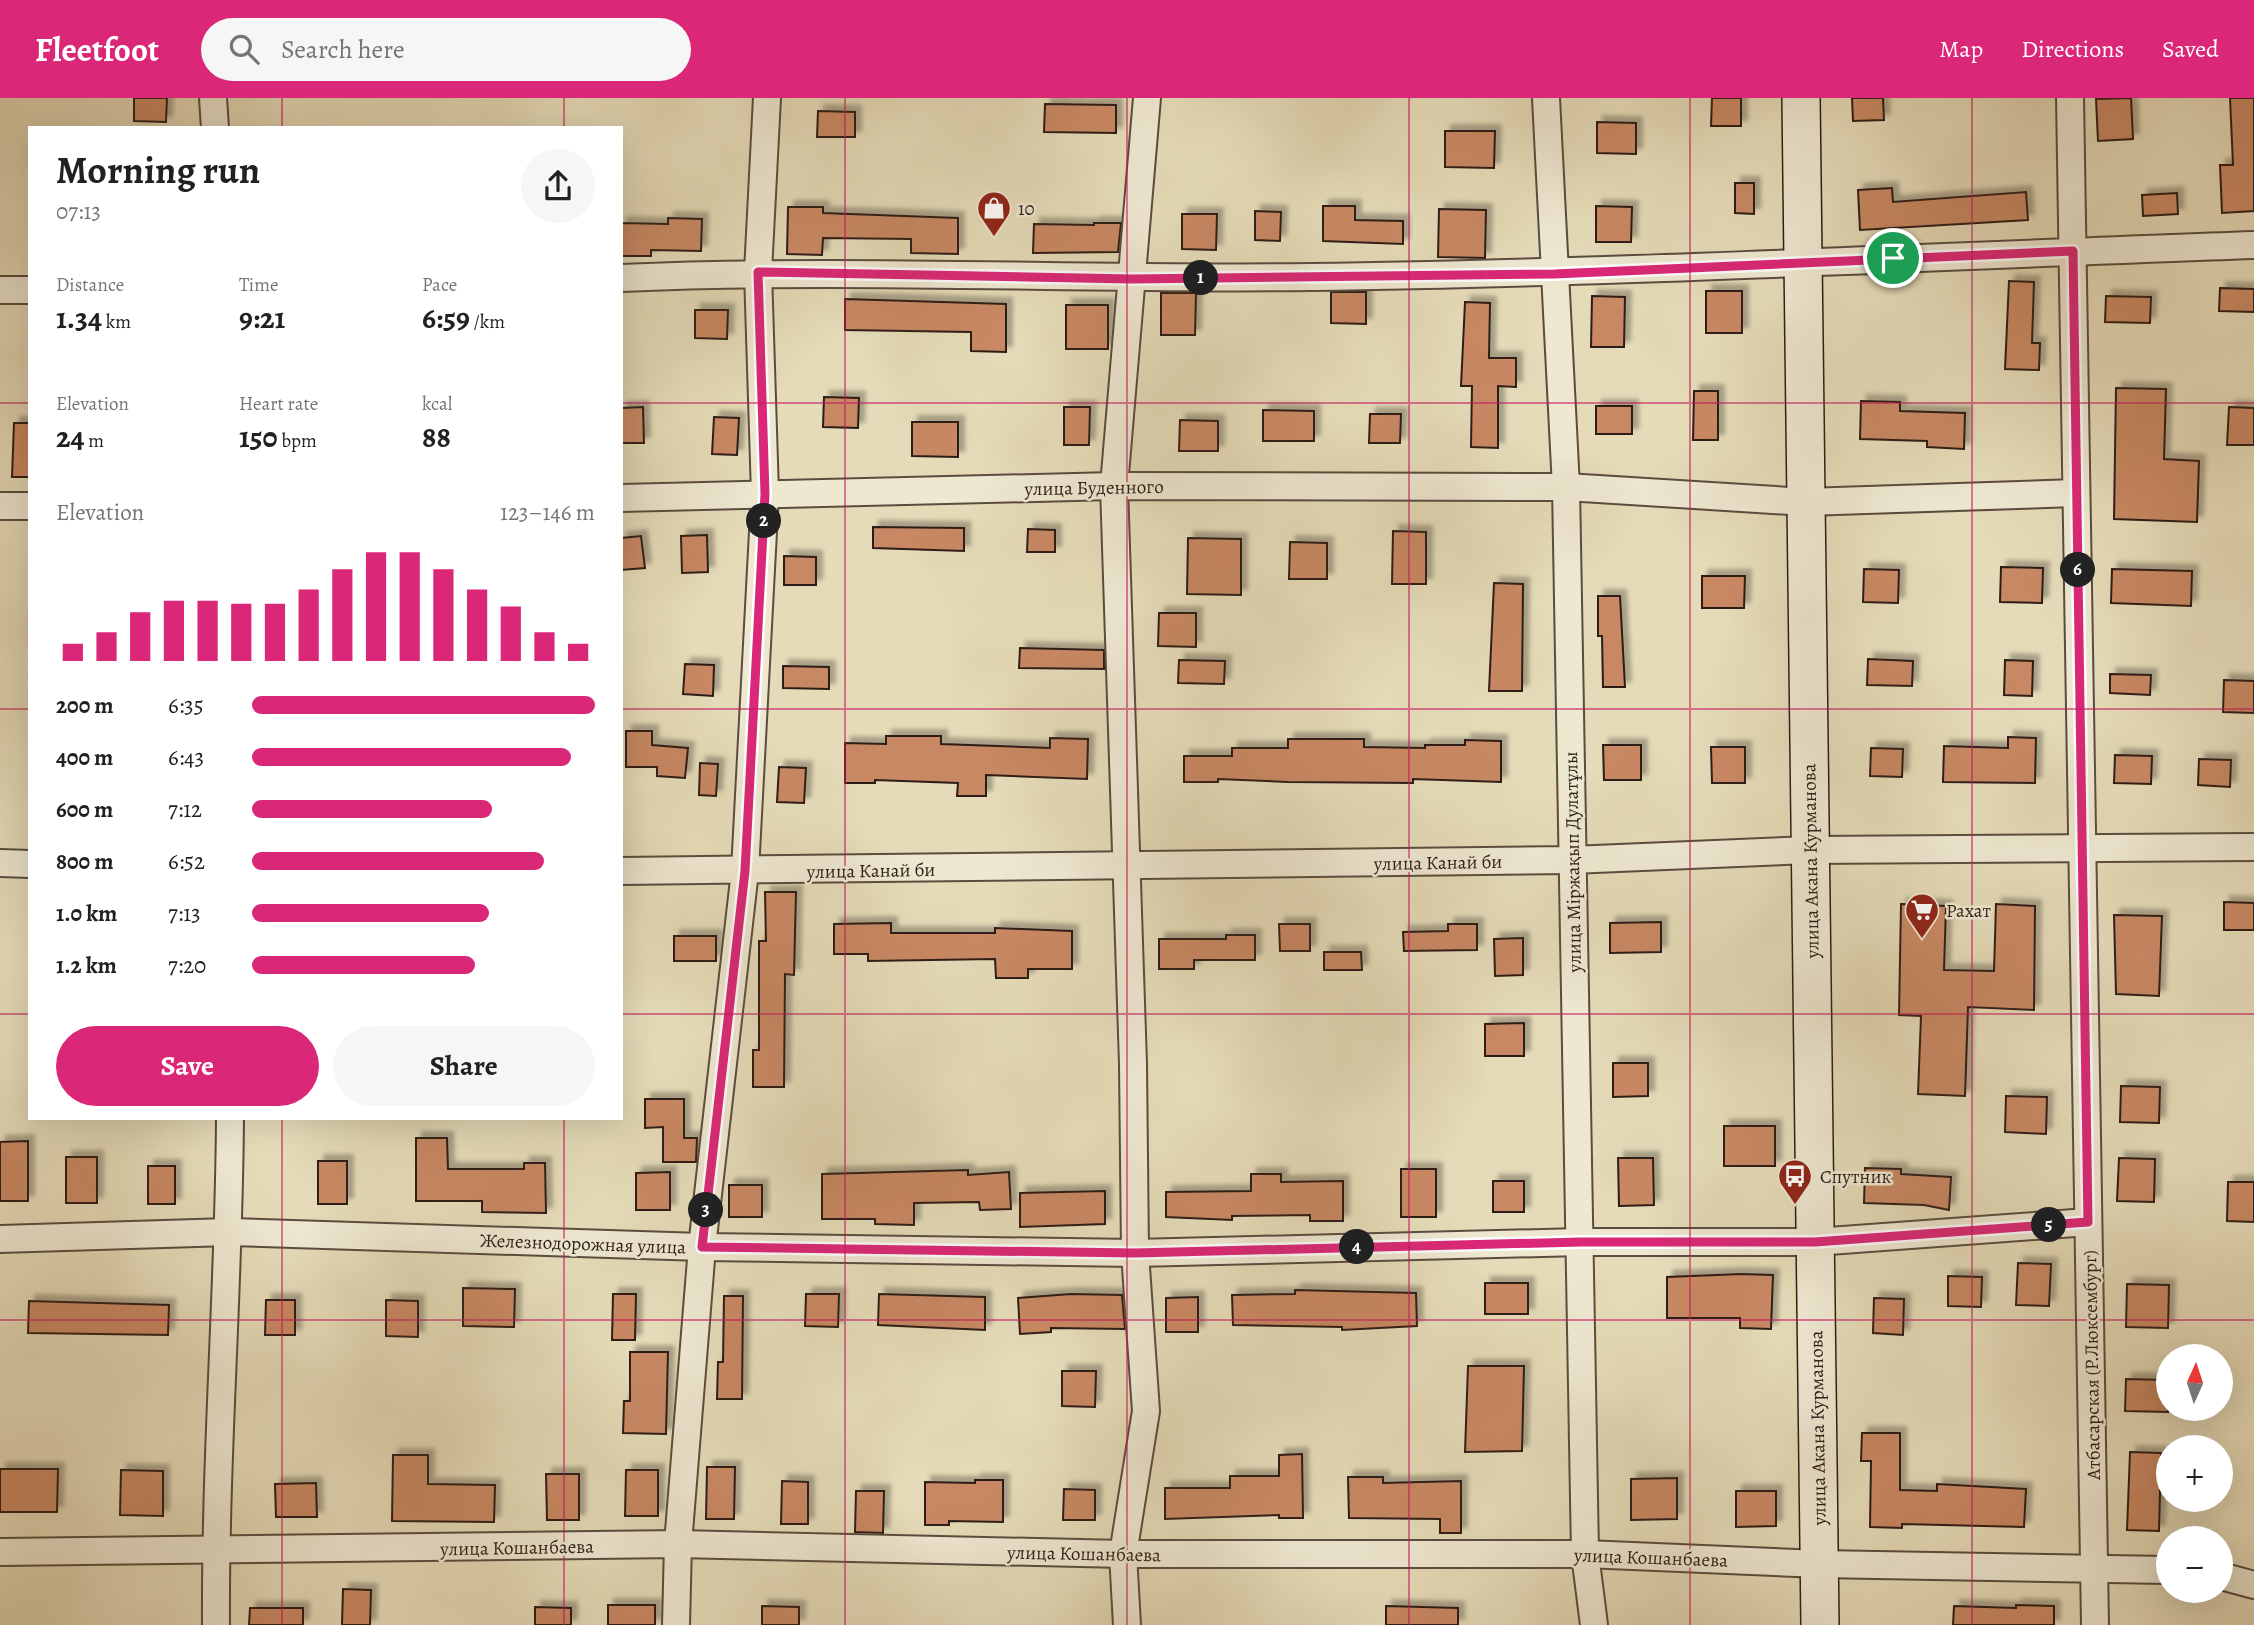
<!DOCTYPE html>
<html lang="en">
<head>
<meta charset="utf-8">
<style>
  :root { --surface:#fff; --page:#f6f6f6; --text:#202124; --muted:#757577; --accent:#db2777 }
  body { margin:0; font-family:Alegreya,serif; background:var(--page); color:var(--text); height:100vh; display:flex; flex-direction:column; font-size:26px; white-space:nowrap }
  * { box-sizing:border-box; margin:0 }
  p { font-size:23px; color:var(--muted) }
  .icon { flex:none; width:38px; height:38px; fill:none; stroke:currentColor; stroke-width:2; stroke-linecap:round; stroke-linejoin:round }
  .map { position:relative; flex:1; overflow:hidden }
  .panel { position:absolute; left:28px; top:28px; width:595px; height:994px; display:flex; flex-direction:column; background:var(--surface); border-radius:0px; box-shadow:0 7px 28px #0002 }
  .panel>* { flex:none }
  .needle { width:46px; rotate:3deg }
  .buttons { position:absolute; left:2156px; top:1246px; display:grid; gap:14px }
  .buttons a { display:grid; place-items:center; width:77px; height:77px; border-radius:50%; background:var(--surface); box-shadow:0 7px 28px #0002; font-size:35px }
  .pin { position:absolute; display:grid; place-items:center; width:60px; height:60px; color:#fff; margin:-30px; border:4px solid #fff; border-radius:50%; box-shadow:0 2px 7px #0007 }
  .km { position:absolute; width:35px; height:35px; margin:-18px; border-radius:50%; background:#222; color:#fff; font-size:19px; line-height:35px; text-align:center }
  .round { display:grid; place-items:center; flex:none; width:74px; height:74px; border-radius:37px; background:var(--page) }
  .summary { display:flex; align-items:center; justify-content:space-between; height:119px; padding:0 28px }
  h1 { font-size:38px; font-weight:600; line-height:52px }
  .figures { display:grid; grid-template-columns:repeat(3,1fr); gap:10px; height:119px; padding:7px 28px }
  .figures div { display:grid; align-content:center }
  .figures b { font-size:30px; font-weight:600 }
  .figures small { font-size:19px; font-weight:400 }
  .figures p { font-size:19px }
  .chart { height:196px; padding:14px 28px }
  .chart p { display:flex; justify-content:space-between }
  .chart svg { width:100%; height:126px; margin-top:7px; stroke:var(--accent); stroke-width:6 }
  .button { display:flex; gap:14px; margin-top:auto; padding:14px 28px }
  .button a { flex:1; height:80px; border-radius:42px; background:var(--accent); color:#fff; font-size:28px; font-weight:600; line-height:80px; text-align:center }
  .button a+a { background:var(--page); color:var(--text) }
  ul { padding:0 28px; list-style:none; font-size:23px }
  li { display:grid; grid-template-columns:112px 84px 1fr; align-items:center; height:52px }
  li i { height:18px; border-radius:9px; background:var(--accent) }
  header { display:flex; align-items:center; gap:42px; box-sizing:border-box; height:98px; padding:0 35px; background:var(--accent); color:#fff }
  header strong { font-size:33px }
  nav { display:flex; gap:38px; margin-inline-start:auto; font-size:24px }
  .search { width:490px; height:63px; background:var(--page); display:flex; align-items:center; gap:18px; box-sizing:border-box; padding:0 24px; border-radius:38px; color:var(--muted); font-size:26px }
  .map>svg:first-child { display:block }
  .building { fill:#c88864; stroke:#2d1d17; stroke-width:2; filter:url(#shadow) }
  .lines { fill:none; stroke-linecap:round; stroke-linejoin:round }
  .minor-casing { stroke:#5b4c3f; stroke-width:30 }
  .secondary-casing { stroke:#2d1d17; stroke-width:40 }
  .minor { stroke:#eee8d1; stroke-width:26 }
  .secondary { stroke:#eee8d1; stroke-width:37 }
  .route-casing { stroke:#fff; stroke-width:14 }
  .route { stroke:#db2777; stroke-width:9 }
  .grid { fill:none; stroke:#c2185b; stroke-width:2; stroke-opacity:0.55 }
  .labels { text-anchor:middle; stroke-width:5; stroke-linejoin:round; paint-order:stroke }
  .poi-label { font-size:19px; fill:#2d1d17; stroke:#eee8d1; text-anchor:start }
  .street-label { font-size:19px; fill:#2d1d17; stroke:#eee8d1 }
</style>
</head>
<body>
<header>
<strong>Fleetfoot</strong>
<div class="search"><svg class="icon" aria-label="search" viewBox="0 0 24 24"><circle cx="10" cy="10" r="6"/><path d="M15 15l6 6"/></svg>Search here</div>
<nav><a>Map</a><a>Directions</a><a>Saved</a></nav>
</header>
<div class="map">
<svg width="2254" height="1527" viewBox="0 0 2254 1527">
  <defs>
    <filter id="shadow"><feDropShadow dx="6" dy="-6" stdDeviation="2" flood-color="#0004"/></filter>
  </defs>
  <rect width="100%" height="100%" fill="#e5dbb8"/>
  <filter id="stains"><feTurbulence type="fractalNoise" baseFrequency=".00286" numOctaves="4"/><feColorMatrix values="0 0 0 0 .2 0 0 0 0 .09 0 0 0 0 .02 0 0 0 .5 -.17"/></filter>
  <radialGradient id="worn" r=".72"><stop offset=".6" stop-color="#630" stop-opacity="0"/><stop offset="1" stop-color="#630" stop-opacity=".3"/></radialGradient>
  <!-- building -->
  <g class="building">
    <path d="M134,0H167L166,24L134,23Z"/>
    <path d="M1712,0H1741V28H1711Z"/>
    <path d="M1852,0H1883L1884,22L1853,23Z"/>
    <path d="M2131,0L2133,41L2098,43L2096,1Z"/>
    <path d="M2230,0H2254V113L2222,115L2220,67H2233Z"/>
    <path d="M1045,6L1116,7V35L1044,34Z"/>
    <path d="M818,13L855,14V39H817Z"/>
    <path d="M1597,24L1636,25V56L1597,55Z"/>
    <path d="M1445,33H1495L1494,70L1445,69Z"/>
    <path d="M1735,85H1754V116L1735,115Z"/>
    <path d="M1892,90L1893,104L2026,94L2028,122L1860,132L1858,92Z"/>
    <path d="M2177,95L2178,116L2143,118L2142,97Z"/>
    <path d="M1323,108H1355V122L1403,123V146L1323,143Z"/>
    <path d="M1596,108L1632,109L1631,144H1596Z"/>
    <path d="M788,109H823V115L958,120V156L911,155V141L823,140L822,157L787,156Z"/>
    <path d="M1439,111L1486,112L1485,160L1438,159Z"/>
    <path d="M1255,113L1281,114L1280,143L1255,142Z"/>
    <path d="M1182,116H1217L1216,152L1182,151Z"/>
    <path d="M668,120L702,121L701,153L651,152V158H621V125L668,126Z"/>
    <path d="M1094,125H1121L1118,154L1033,155L1034,126L1094,127Z"/>
    <path d="M2009,183L2034,184L2032,245H2040L2039,272L2005,271Z"/>
    <path d="M2220,190L2254,191V214L2219,213Z"/>
    <rect x="1706" y="193" width="36" height="42"/>
    <path d="M1331,194H1366V226L1331,225Z"/>
    <path d="M1161,195H1196L1195,237H1161Z"/>
    <path d="M1592,198L1625,199L1624,249H1591Z"/>
    <path d="M2106,198L2151,199L2150,225L2105,224Z"/>
    <path d="M845,201L1006,206V254L971,253V234L845,232Z"/>
    <path d="M1465,204L1490,205L1489,260H1516V289L1498,288V350L1471,349L1472,288H1461Z"/>
    <rect x="1066" y="207" width="42" height="44"/>
    <path d="M695,212H728L727,241L695,240Z"/>
    <path d="M2116,290L2166,291L2164,361L2199,363L2197,424L2114,421Z"/>
    <path d="M1694,293H1718V342H1693Z"/>
    <path d="M824,299L859,300L858,330L823,329Z"/>
    <path d="M1861,303L1900,304V313L1965,315L1964,351L1927,349V343L1860,341Z"/>
    <rect x="1596" y="308" width="36" height="28"/>
    <path d="M643,309L644,345H621V310Z"/>
    <path d="M1064,309H1090L1089,347H1064Z"/>
    <path d="M2229,309L2254,310V347H2227Z"/>
    <path d="M1263,312L1314,313V343H1263Z"/>
    <path d="M1370,316H1401L1400,345H1369Z"/>
    <path d="M714,319L739,320L737,357L712,356Z"/>
    <path d="M1180,322L1218,323V353H1179Z"/>
    <path d="M912,324H958V359L912,358Z"/>
    <path d="M14,325H30V379H12Z"/>
    <path d="M873,429L964,430V453L873,450Z"/>
    <path d="M1028,431L1055,432V454H1027Z"/>
    <path d="M1393,433L1426,434V486H1392Z"/>
    <path d="M707,437L708,474L682,475L681,438Z"/>
    <path d="M641,438L645,470L621,472V440Z"/>
    <path d="M1188,440L1241,441V497L1187,496Z"/>
    <path d="M1290,444L1327,445V481H1289Z"/>
    <path d="M784,458L816,459V487H784Z"/>
    <path d="M2001,469L2043,470L2042,505L2000,504Z"/>
    <path d="M1864,471L1899,472L1898,505L1863,504Z"/>
    <path d="M2112,471L2192,473L2191,508L2111,505Z"/>
    <path d="M1702,478H1745L1744,510H1702Z"/>
    <path d="M1494,485L1523,486L1522,593H1489Z"/>
    <path d="M1598,498H1620L1625,589H1603L1602,538H1598Z"/>
    <path d="M1159,515H1196V549L1158,548Z"/>
    <path d="M1020,550L1104,552V571L1019,570Z"/>
    <path d="M1868,561L1913,563L1912,588L1867,587Z"/>
    <path d="M1179,562L1225,563L1224,586L1178,585Z"/>
    <path d="M2005,562L2033,563L2032,598L2004,597Z"/>
    <path d="M685,566L714,567L713,598L683,596Z"/>
    <path d="M783,568L829,569V591L783,590Z"/>
    <path d="M2110,576L2151,577L2150,597L2110,595Z"/>
    <path d="M2224,582L2254,583V615L2223,614Z"/>
    <path d="M626,633H652V647L688,650L685,680L657,678V669H626Z"/>
    <path d="M886,638H941V646L1050,650V640L1088,641L1087,681L986,677V698H957L958,685L875,682V685H845V645L886,646Z"/>
    <path d="M2008,639L2036,640L2035,685L1943,684L1944,648L2008,650Z"/>
    <path d="M1288,641H1364V649L1425,650V647H1465V642L1501,643V684L1413,681V685L1288,684L1218,681V684H1184V658H1232V650H1288Z"/>
    <path d="M1603,647H1641V682H1604Z"/>
    <path d="M1711,649H1745V685H1712Z"/>
    <path d="M1871,650L1903,651L1902,679L1870,678Z"/>
    <path d="M2115,657L2152,658L2151,686L2114,685Z"/>
    <path d="M2199,661L2231,662L2230,689L2198,687Z"/>
    <path d="M700,665L718,666L716,698L699,697Z"/>
    <path d="M779,669L806,670L804,705L777,704Z"/>
    <path d="M765,794H796L794,877L785,876L784,989H753V952H759V843H766Z"/>
    <path d="M2224,804L2254,805V832H2224Z"/>
    <path d="M1901,806L1946,808L1944,872L1994,873L1996,806L2035,808L2034,912L1968,909L1965,998L1918,996L1921,918L1899,917Z"/>
    <path d="M2114,817L2162,818L2159,898L2116,896Z"/>
    <path d="M1661,824V854L1610,855V825Z"/>
    <path d="M891,825V835H995V830L1072,833V871H1028V880H996L995,861L868,863V856H834V826Z"/>
    <path d="M1279,826H1310V853H1280Z"/>
    <path d="M1448,826H1477V852L1404,853L1403,834L1448,833Z"/>
    <path d="M1226,837H1255V862H1194V871H1159V841H1226Z"/>
    <rect x="674" y="838" width="42" height="25"/>
    <path d="M1523,840V877L1495,878L1494,841Z"/>
    <path d="M1324,854H1361L1362,872H1324Z"/>
    <path d="M1524,925V958H1485V926Z"/>
    <path d="M1613,965H1648V998L1613,999Z"/>
    <path d="M2121,988L2160,989L2159,1025L2120,1024Z"/>
    <path d="M2006,998L2047,999L2046,1036L2005,1034Z"/>
    <path d="M645,1001H684V1040H697L696,1064H663V1029L645,1030Z"/>
    <rect x="1724" y="1028" width="51" height="40"/>
    <path d="M416,1040H447L448,1071H524V1065H545L546,1115L482,1114V1103H416Z"/>
    <path d="M28,1043V1103H0V1044Z"/>
    <rect x="66" y="1059" width="31" height="46"/>
    <path d="M1618,1060H1653L1654,1107L1619,1108Z"/>
    <path d="M2119,1060L2155,1061L2154,1104L2117,1103Z"/>
    <rect x="318" y="1063" width="29" height="43"/>
    <rect x="148" y="1068" width="27" height="38"/>
    <path d="M1865,1070L1901,1071V1076L1951,1079L1949,1112L1924,1107L1864,1105Z"/>
    <rect x="1401" y="1071" width="35" height="48"/>
    <path d="M968,1072V1077L1009,1074L1011,1111L980,1112L979,1104L914,1105V1127L875,1126V1121H822V1076Z"/>
    <path d="M670,1074V1112H636V1075Z"/>
    <path d="M1251,1076H1281V1084L1343,1083V1123H1310V1117L1232,1118V1122L1166,1119V1094L1251,1093Z"/>
    <rect x="1493" y="1083" width="31" height="31"/>
    <path d="M2228,1084H2254V1124L2227,1123Z"/>
    <rect x="729" y="1087" width="33" height="32"/>
    <path d="M1105,1093V1126L1020,1129V1095Z"/>
    <path d="M2018,1165L2051,1166L2049,1208L2016,1207Z"/>
    <path d="M1741,1176L1773,1177L1771,1231L1740,1230V1220H1667V1179Z"/>
    <path d="M1948,1178L1982,1179L1981,1209L1948,1208Z"/>
    <rect x="1485" y="1185" width="43" height="31"/>
    <path d="M2127,1186L2169,1187L2168,1230L2126,1229Z"/>
    <path d="M463,1190L515,1191L514,1229L463,1228Z"/>
    <path d="M1295,1192L1416,1195L1417,1228L1342,1232V1229L1233,1227L1232,1197L1295,1196Z"/>
    <path d="M613,1196H636L635,1242H612Z"/>
    <path d="M806,1196H839L838,1229L805,1228Z"/>
    <path d="M879,1196L985,1199V1232L878,1227Z"/>
    <path d="M1071,1196L1122,1197L1125,1231L1051,1230V1234L1020,1236L1018,1200Z"/>
    <path d="M724,1198H743L742,1301H717L718,1264H723Z"/>
    <path d="M1198,1199V1234H1166V1200Z"/>
    <path d="M1874,1200L1904,1201L1903,1237L1873,1235Z"/>
    <path d="M266,1202H295V1237H265Z"/>
    <path d="M386,1202L418,1203V1239L386,1238Z"/>
    <path d="M29,1203L169,1207L168,1237L28,1235Z"/>
    <path d="M630,1254H668L666,1336L623,1335L624,1303H630Z"/>
    <path d="M1468,1268H1524L1522,1353L1465,1354Z"/>
    <path d="M1062,1273H1096L1095,1309L1062,1308Z"/>
    <path d="M2126,1281L2168,1282V1314L2125,1313Z"/>
    <path d="M1862,1335H1900V1392L1937,1393V1386L2026,1391L2024,1429L1902,1426V1430L1870,1429L1871,1363H1861Z"/>
    <path d="M2130,1354L2161,1355L2159,1433L2127,1432Z"/>
    <path d="M1302,1356L1303,1420H1279V1417L1165,1421V1390H1230V1378H1279V1357Z"/>
    <path d="M393,1357H428V1386L495,1387L494,1424L392,1423Z"/>
    <path d="M707,1369H735L734,1421H706Z"/>
    <path d="M0,1371H58L57,1414H0Z"/>
    <path d="M121,1372L163,1373V1418L120,1417Z"/>
    <path d="M626,1372H658V1418H625Z"/>
    <path d="M546,1376H579V1422H547Z"/>
    <path d="M1348,1379H1383V1385L1461,1383V1435H1440V1421L1349,1420Z"/>
    <path d="M1677,1380V1421L1631,1422V1381Z"/>
    <path d="M975,1382H1003V1424L949,1423V1427H925V1384L975,1385Z"/>
    <path d="M782,1383L808,1384V1426H781Z"/>
    <path d="M316,1385L317,1419H276L275,1386Z"/>
    <path d="M1064,1391L1095,1392V1422H1063Z"/>
    <path d="M856,1393H884L883,1435L855,1434Z"/>
    <path d="M1736,1393H1776V1428L1736,1429Z"/>
    <path d="M343,1491L371,1492L370,1527H342Z"/>
    <rect x="608" y="1507" width="47" height="20"/>
    <path d="M2016,1507L2054,1508V1527H1953L1954,1508L2016,1510Z"/>
    <path d="M762,1508L799,1509V1527H762Z"/>
    <path d="M1386,1508L1458,1510V1527H1386Z"/>
    <path d="M535,1509L571,1510V1527H535Z"/>
    <path d="M250,1510H303V1527H249Z"/>
  </g>
  <g class="lines">
    <!-- minor casing -->
    <g class="minor-casing">
      <g id="minor">
        <path d="M213,0L215,30"/>
        <path d="M1546,0L1566,389L1585,1456L1594,1527"/>
        <path d="M2070,0L2095,1527"/>
        <path d="M621,180C851,170 1081,182 1311,179C1625,175 1940,158 2254,147"/>
        <path d="M0,192H30"/>
        <path d="M621,400L1114,388L1566,389L1806,404L2076,395"/>
        <path d="M0,408H30"/>
        <path d="M0,765L30,766"/>
        <path d="M621,773L1571,762L1810,752L2254,749"/>
        <path d="M0,1141L229,1134L702,1149L1135,1155L1581,1144H1815L2088,1124"/>
        <path d="M0,1454L678,1446L1123,1456H1585L1819,1466L2168,1472"/>
        <path d="M2221,1478L2254,1487"/>
        <path d="M216,1527C215,1358 229,1189 230,1020"/>
        <path d="M676,1527L678,1446L702,1149L745,773L765,396L758,174L767,0"/>
        <path d="M1127,1527L1123,1456L1146,1313L1135,1155L1133,966L1114,388L1147,0"/>
      </g>
    </g>
    <!-- secondary casing -->
    <g class="secondary-casing">
      <path id="secondary" d="M1801,0L1820,1527"/>
    </g>
    <!-- minor -->
    <use href="#minor" class="minor"/>
    <!-- secondary -->
    <use href="#secondary" class="secondary"/>
  </g>
  <g class="lines">
    <!-- route casing -->
    <g class="route-casing">
      <path id="route" d="M2073,153L2088,1124L1815,1144H1581L1135,1155L702,1149L745,773L765,396L758,174L1132,181L1554,176Z"/>
    </g>
    <!-- route -->
    <use href="#route" class="route"/>
  </g>
  <!-- grid -->
  <path class="grid" d="M282,0V30M564,0V30M845,0V1527M1127,0V1527M1409,0V1527M1690,0V1527M1972,0V1527M0,305H30M621,305H2254M0,611H30M621,611H2254M0,916H30M621,916H2254M282,1020V1527M564,1020V1527M0,1222H2254"/>
  <!-- icons -->
  <defs>
    <g id="shop-pin" transform="scale(1.75)"><path d="M0 17L-7.5 6A9.5 9.5 0 1 1 7.5 6Z" fill="#8f2418" stroke="#eee8d1"/><path d="M-5-2.5h2.3a2.7 3.5 0 0 1 5.4 0H5L5.5 6h-11ZM-1.5-2.5h3a1.5 2.3 0 0 0-3 0Z" fill="#fff"/></g>
    <g id="supermarket-pin" transform="scale(1.75)"><path d="M0 17L-7.5 6A9.5 9.5 0 1 1 7.5 6Z" fill="#8f2418" stroke="#eee8d1"/><path d="M-6-5.5h2.5l.6 2H6L4.5 2H-2.5L-4.4-4H-6ZM-1.5 3.2a1.3 1.3 0 1 0 .1 0ZM3 3.2a1.3 1.3 0 1 0 .1 0Z" fill="#fff"/></g>
    <g id="bus-pin" transform="scale(1.75)"><path d="M0 17L-7.5 6A9.5 9.5 0 1 1 7.5 6Z" fill="#8f2418" stroke="#eee8d1"/><path d="M-5-6H5V4H4V6H2V4H-2V6H-4V4H-5ZM-3.5-4V0h7V-4ZM-3.5 1.2v1.5H-2V1.2ZM2 1.2v1.5H3.5V1.2Z" fill="#fff"/></g>
  </defs>
  <g fill-rule="evenodd">
    <use href="#shop-pin" x="994" y="110"/>
    <use href="#supermarket-pin" x="1922" y="812"/>
    <use href="#bus-pin" x="1795" y="1078"/>
  </g>
  <g class="labels">
    <!-- poi labels -->
    <g class="poi-label">
      <text x="1018" y="117">10</text>
      <text x="1946" y="819">Рахат</text>
      <text x="1820" y="1085">Спутник</text>
    </g>
    <!-- street labels -->
    <g class="street-label">
      <text transform="translate(1094 389) rotate(-1)" y="7">улица Буденного</text>
      <text transform="translate(1810 763) rotate(-91)" y="7">улица Акана Курманова</text>
      <text transform="translate(1438 764) rotate(-1)" y="7">улица Канай би</text>
      <text transform="translate(1572 764) rotate(-91)" y="7">улица Міржақып Дулатұлы</text>
      <text transform="translate(871 772) rotate(-1)" y="7">улица Канай би</text>
      <text transform="translate(583 1145) rotate(2)" y="7">Железнодорожная улица</text>
      <text transform="translate(2091 1267) rotate(-91)" y="7">Атбасарская (Р.Люксембург)</text>
      <text transform="translate(1817 1330) rotate(-91)" y="7">улица Акана Курманова</text>
      <text transform="translate(517 1449) rotate(-1)" y="7">улица Кошанбаева</text>
      <text transform="translate(1084 1455) rotate(1)" y="7">улица Кошанбаева</text>
      <text transform="translate(1651 1459) rotate(2)" y="7">улица Кошанбаева</text>
    </g>
  </g>
  <rect width="100%" height="100%" filter="url(#stains)"/>
  <rect width="100%" height="100%" fill="url(#worn)"/>
</svg>
<div class="buttons">
<a><svg class="needle" viewBox="-14 -14 28 28"><path d="M0-13l5 13h-10z" fill="#e53935"/><path d="M0 13l5-13h-10z" fill="#757577"/></svg></a>
<a>+</a>
<a>−</a>
</div>
<div class="pin" style="left:1893px;top:160px;background:#1e9e55"><svg class="icon" aria-label="arrive" viewBox="0 0 24 24"><path d="M6 21V4h12l-3 4 3 4H6"/></svg></div>
<b class="km" style="left:1201px;top:180px">1</b>
<b class="km" style="left:764px;top:423px">2</b>
<b class="km" style="left:706px;top:1112px">3</b>
<b class="km" style="left:1357px;top:1149px">4</b>
<b class="km" style="left:2049px;top:1127px">5</b>
<b class="km" style="left:2078px;top:472px">6</b>
<section class="panel">
<div class="summary"><div><h1>Morning run</h1><p>07:13</p></div><a class="round"><svg class="icon" aria-label="share" viewBox="0 0 24 24"><path d="M12 15V3M7 8l5-5 5 5M5 13v7h14v-7"/></svg></a></div>
<div class="figures">
<div><p>Distance</p><b>1.34<small> km</small></b></div>
<div><p>Time</p><b>9:21</b></div>
<div><p>Pace</p><b>6:59<small> /km</small></b></div>
</div>
<div class="figures">
<div><p>Elevation</p><b>24<small> m</small></b></div>
<div><p>Heart rate</p><b>150<small> bpm</small></b></div>
<div><p>kcal</p><b>88</b></div>
</div>
<div class="chart"><p><span>Elevation</span>123–146 m</p>
<svg viewBox="0 0 160 44" preserveAspectRatio="none"><path d="M5 44V38M15 44V34M25 44V27M35 44V23M45 44V23M55 44V24M65 44V24M75 44V19M85 44V12M95 44V6M105 44V6M115 44V12M125 44V19M135 44V25M145 44V34M155 44V38"/></svg>
</div>
<ul>
<li><b>200 m</b>6:35<i style="width:100%"></i></li>
<li><b>400 m</b>6:43<i style="width:93%"></i></li>
<li><b>600 m</b>7:12<i style="width:70%"></i></li>
<li><b>800 m</b>6:52<i style="width:85%"></i></li>
<li><b>1.0 km</b>7:13<i style="width:69%"></i></li>
<li><b>1.2 km</b>7:20<i style="width:65%"></i></li>
</ul>
<div class="button"><a>Save</a><a>Share</a></div>
</section>
</div>
</body>
</html>
